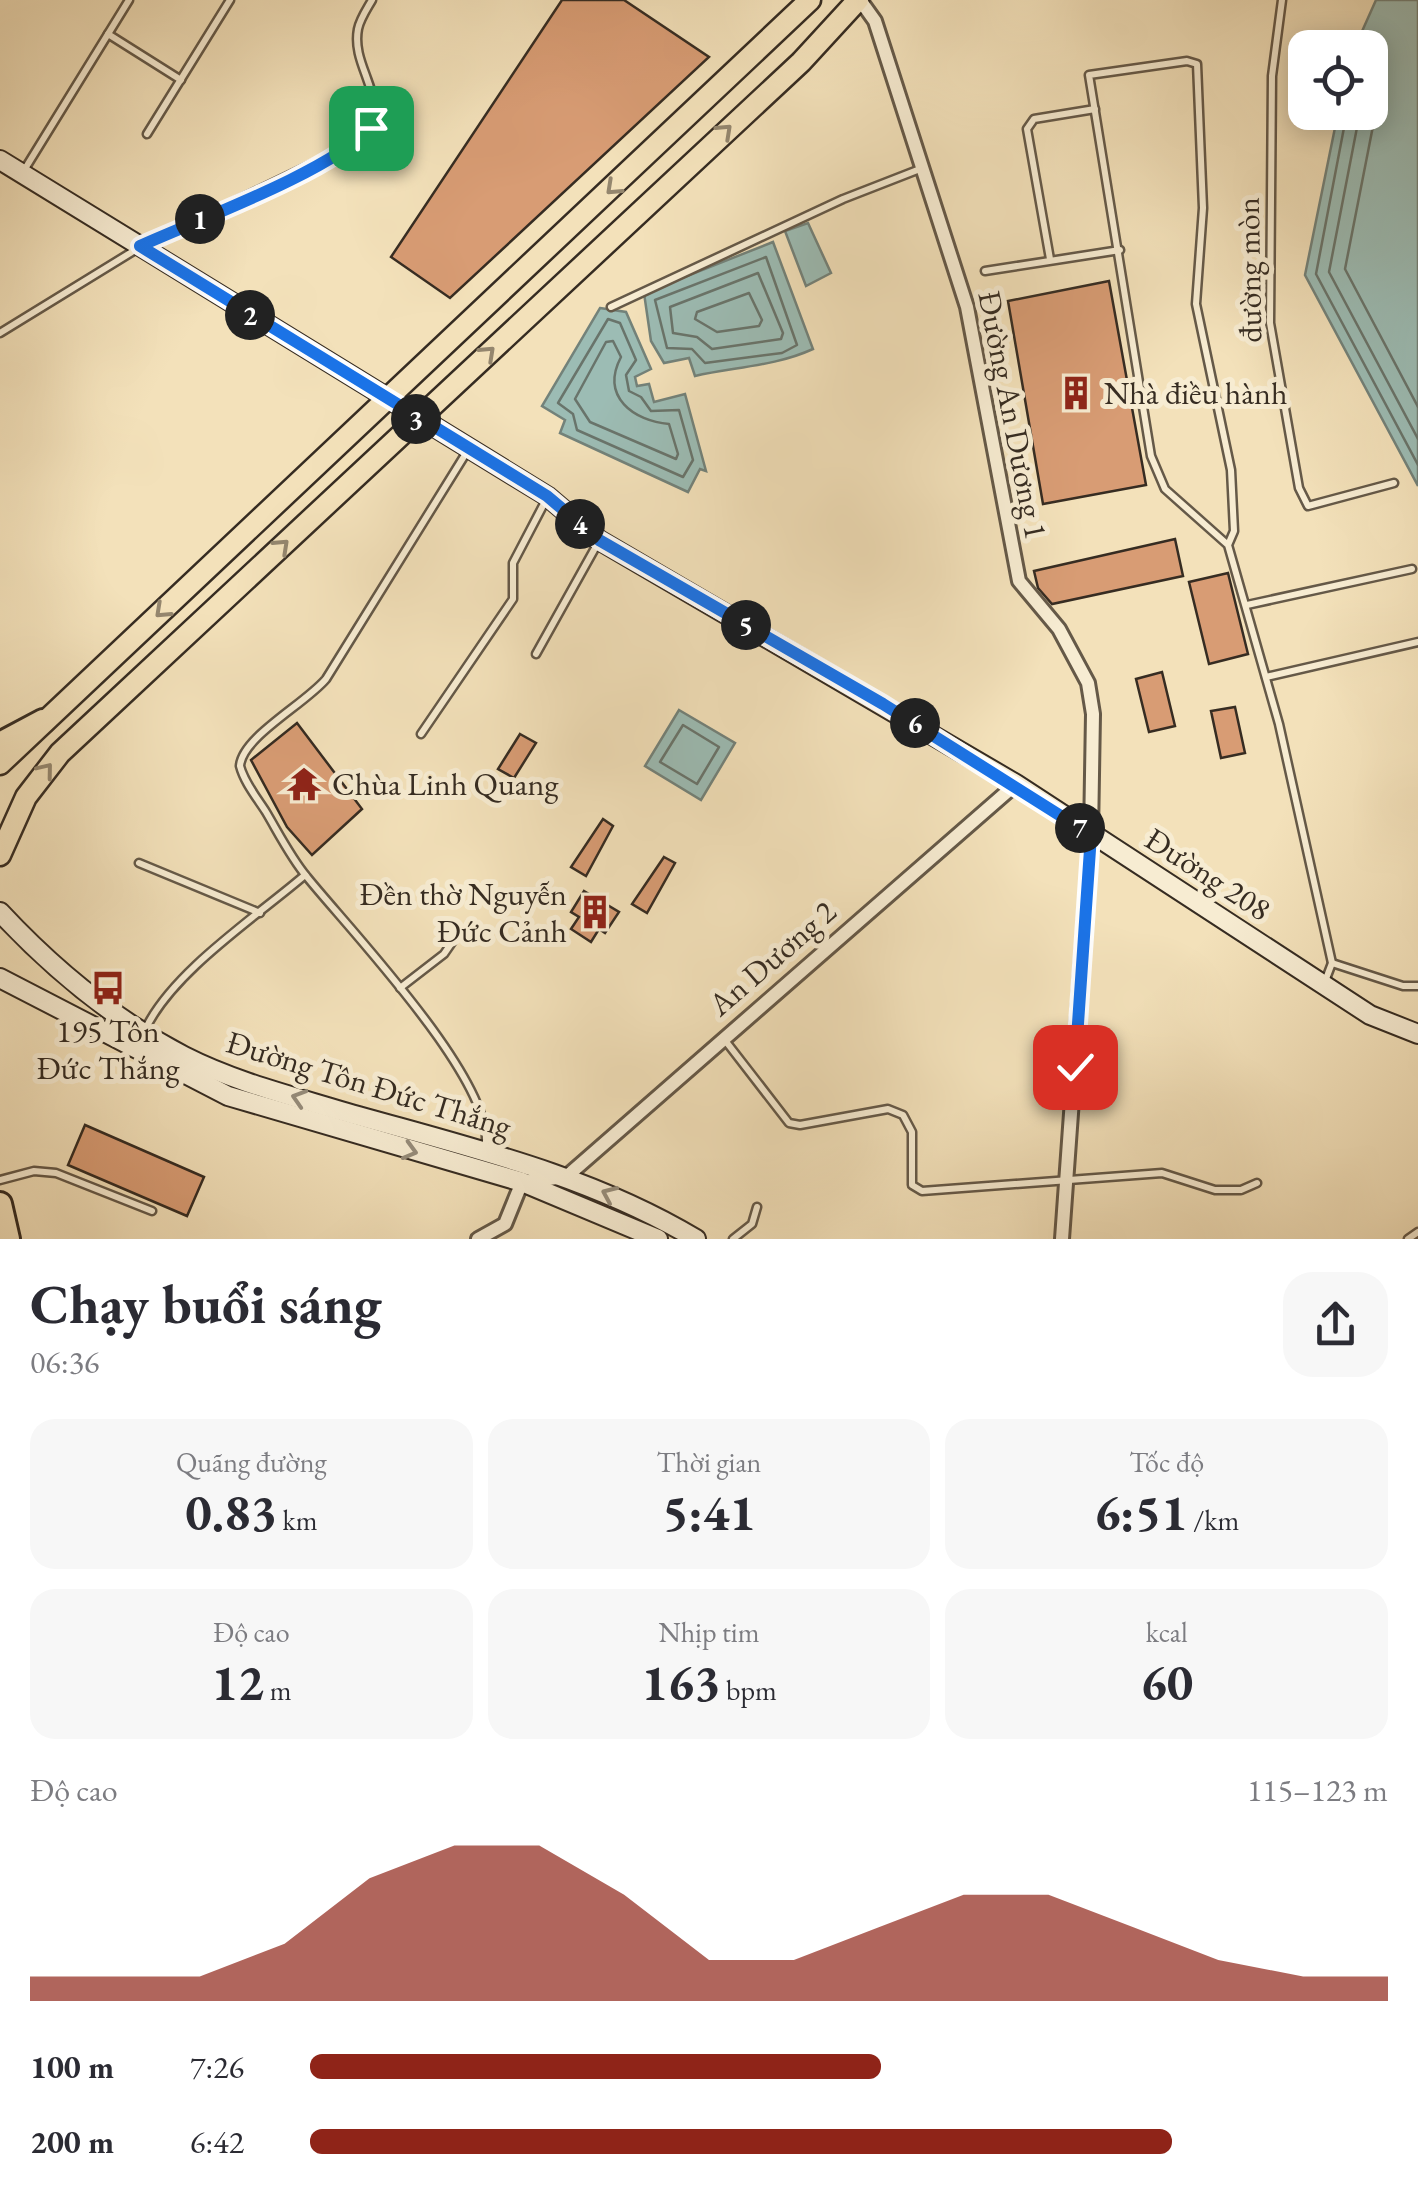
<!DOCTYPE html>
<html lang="vi">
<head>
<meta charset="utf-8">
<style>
  :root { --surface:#fff; --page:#f7f7f7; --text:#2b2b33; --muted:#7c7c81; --accent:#8f2418 }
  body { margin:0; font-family:"EB Garamond",serif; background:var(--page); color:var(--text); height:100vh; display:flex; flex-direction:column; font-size:38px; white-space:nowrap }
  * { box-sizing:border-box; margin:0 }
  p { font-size:32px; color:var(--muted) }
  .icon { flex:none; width:55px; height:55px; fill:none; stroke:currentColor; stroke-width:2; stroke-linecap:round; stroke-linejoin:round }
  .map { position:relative; height:1239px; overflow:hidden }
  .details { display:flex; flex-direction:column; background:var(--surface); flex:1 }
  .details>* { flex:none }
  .buttons { position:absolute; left:1288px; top:30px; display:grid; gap:20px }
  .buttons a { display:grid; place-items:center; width:100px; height:100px; border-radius:20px; background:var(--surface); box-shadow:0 5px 25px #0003; font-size:50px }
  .pin { position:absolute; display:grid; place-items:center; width:85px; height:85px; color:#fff; margin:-42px; border-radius:20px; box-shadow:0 5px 15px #0006 }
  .km { position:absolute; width:50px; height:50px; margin:-25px; border-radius:50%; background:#222; color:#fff; font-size:28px; line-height:50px; text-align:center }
  .round { display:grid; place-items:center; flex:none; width:105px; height:105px; border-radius:30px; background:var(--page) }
  .head { display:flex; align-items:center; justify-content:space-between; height:170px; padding:0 30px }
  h1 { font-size:55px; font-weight:700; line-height:75px }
  .stats { display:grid; grid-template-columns:repeat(3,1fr); gap:15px; height:170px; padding:10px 30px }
  .stats div { display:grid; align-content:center; border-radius:25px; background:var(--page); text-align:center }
  .stats b { font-size:50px; font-weight:700 }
  .stats small { font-size:28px; font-weight:400 }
  .stats p { font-size:28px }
  .chart { height:280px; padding:20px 30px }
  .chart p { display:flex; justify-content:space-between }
  .chart svg { width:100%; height:180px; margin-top:10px; fill:var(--accent); opacity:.7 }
  ul { padding:0 30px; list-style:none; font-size:32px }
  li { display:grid; grid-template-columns:160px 120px 1fr; align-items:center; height:75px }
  li i { height:25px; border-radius:12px; background:var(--accent) }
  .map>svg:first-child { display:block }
  .water { fill:#9cbcb4; stroke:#73827a; stroke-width:2.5 }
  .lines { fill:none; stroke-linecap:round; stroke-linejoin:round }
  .shore { stroke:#69746b; stroke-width:2.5 }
  .building { fill:#d89c74; stroke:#362c22; stroke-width:2.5 }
  .lane-casing { stroke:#655948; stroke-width:11 }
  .street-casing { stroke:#655948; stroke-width:18 }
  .secondary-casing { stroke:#362c22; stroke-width:22 }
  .primary-casing { stroke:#362c22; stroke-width:25 }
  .highway-casing { stroke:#362c22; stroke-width:28 }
  .lane { stroke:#f7ecd2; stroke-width:6 }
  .street { stroke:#f7ecd2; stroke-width:12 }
  .secondary { stroke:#f7ecd2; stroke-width:18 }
  .primary { stroke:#f3e1ba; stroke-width:20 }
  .highway { stroke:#f3e1ba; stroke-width:22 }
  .oneway { stroke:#94866e }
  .oneway2 { stroke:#968c7a }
  .route-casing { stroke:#fff; stroke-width:20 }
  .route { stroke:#1a73e8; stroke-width:12 }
  .labels { text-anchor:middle; stroke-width:10; stroke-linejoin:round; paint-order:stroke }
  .street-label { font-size:32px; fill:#362c22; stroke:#f7ecd2 }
  .poi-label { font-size:32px; fill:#362c22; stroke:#f7ecd2; text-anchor:start }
</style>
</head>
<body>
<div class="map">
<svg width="1418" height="1239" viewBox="0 0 1418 1239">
  <rect width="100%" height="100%" fill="#f3e1ba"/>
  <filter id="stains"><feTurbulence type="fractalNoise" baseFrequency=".002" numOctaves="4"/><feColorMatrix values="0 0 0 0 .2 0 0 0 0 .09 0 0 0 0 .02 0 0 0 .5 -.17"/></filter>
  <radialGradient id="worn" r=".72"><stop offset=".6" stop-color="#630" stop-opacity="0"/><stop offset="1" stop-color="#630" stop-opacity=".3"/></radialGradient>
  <!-- water -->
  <g class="water">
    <path d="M1376,0H1418V486L1305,275L1338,113L1370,112V48L1355,47Z"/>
    <path d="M808,223L831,273L806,286L785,231Z"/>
    <path d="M773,242L813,349C776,366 735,367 695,376L689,358L664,363L651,341L644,293Z"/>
    <path d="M600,308L626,312L651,369L635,377L637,386L649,384L654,402L685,394L706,471L700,469L688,492L560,433L565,420L542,406Z"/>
    <path d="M679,710L735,743L701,800L645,766Z"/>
  </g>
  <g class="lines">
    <!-- shore -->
    <g class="shore">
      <path d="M1370,96L1374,121L1345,269L1418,407"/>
      <path d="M1347,112L1316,274L1418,465"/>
      <path d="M1360,112L1329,272L1418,439"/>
      <path d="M766,257L797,345L782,353L705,363L692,349L667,348L655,300Z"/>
      <path d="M758,273L783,333L781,339L712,349L697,337L673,333L670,307Z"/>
      <path d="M749,293L762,320L759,326L717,332L695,319L697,312Z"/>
      <path d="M608,319L620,323L636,360L626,375L629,391L641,397L651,411L679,410L693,460L683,477L577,430L573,414L558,403Z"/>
      <path d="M613,341L621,357C600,397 634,421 669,424L678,454L676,459L590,422L575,399L606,342Z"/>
      <path d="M683,725L719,747L697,784L660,762Z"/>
    </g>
  </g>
  <!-- building -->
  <g class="building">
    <path d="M562,0H624L709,57L450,298L391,257Z"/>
    <path d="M1109,281L1146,485L1043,504L1008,301Z"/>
    <path d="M1175,539L1183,576L1052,604L1038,588L1034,571Z"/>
    <path d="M1228,573L1248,654L1209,664L1189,582Z"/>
    <path d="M1162,672L1175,726L1149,732L1136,679Z"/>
    <path d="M1235,707L1245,753L1221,758L1211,711Z"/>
    <path d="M297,723L362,809L312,855L287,827L251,760Z"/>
    <path d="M520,734L536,743L514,778L498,769Z"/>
    <path d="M603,819L613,826L586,876L571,867Z"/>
    <path d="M664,857L675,863L647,913L632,904Z"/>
    <path d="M584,891L619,912L605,933L599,929L591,942L571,929L579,917L571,912Z"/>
    <path d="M85,1125L204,1177L187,1216L68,1165Z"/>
  </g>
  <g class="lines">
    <!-- lane casing -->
    <g class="lane-casing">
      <g id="lane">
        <path d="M1282,0L1272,76L1270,323L1299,488L1308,506L1394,483"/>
        <path d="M108,34L181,80"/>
        <path d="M147,134L230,0"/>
        <path d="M23,172L129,0"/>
        <path d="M1050,259L1027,129L1034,119L1095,109"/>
        <path d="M985,271L1120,250"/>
        <path d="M611,307L843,199L920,169"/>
        <path d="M0,333L140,247L358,142C397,101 350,71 358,29C360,19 367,9 372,0"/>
        <path d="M468,450L326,679C305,704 242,737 240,766C244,782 257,798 266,812C279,834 291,858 307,877C347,927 500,1086 485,1149"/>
        <path d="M1228,545L1234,531L1231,470L1196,304L1203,208L1197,64L1187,61L1089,75L1151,456L1165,489L1228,545L1279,724L1332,963L1324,984"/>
        <path d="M1247,605L1412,569"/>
        <path d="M536,654L599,541"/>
        <path d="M1266,677L1418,642"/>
        <path d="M421,734L513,599V563L547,498"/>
        <path d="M139,863L260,913"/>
        <path d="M1332,963L1403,986H1418"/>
        <path d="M400,988L444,954L455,938"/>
        <path d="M145,1030C172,972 256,917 305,875"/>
        <path d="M724,1039L789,1123L800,1125L888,1109L903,1115L912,1132V1185L922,1191L1162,1173L1215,1190H1241L1257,1183"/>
        <path d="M0,1180L34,1171L56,1173L152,1211"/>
        <path d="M733,1239L752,1224L757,1207"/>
        <path d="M1408,1239L1418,1232"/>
      </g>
    </g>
    <!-- street casing -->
    <g class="street-casing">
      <g id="street">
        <path d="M860,0L875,21L967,307L1019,581L1059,629L1088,683L1093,714L1091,835L1062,1239"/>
        <path d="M478,1239L505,1224L522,1182L566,1177L1016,784"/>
      </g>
    </g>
    <!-- secondary casing -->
    <g class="secondary-casing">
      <g id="secondary">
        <path d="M0,160L547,496L599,540L1016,784L1370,1015L1418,1034"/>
        <path d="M0,912C54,970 113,1019 184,1056C233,1081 288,1095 341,1111C463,1146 586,1173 696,1239"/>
        <path d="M0,978L228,1096L522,1182L658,1239"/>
      </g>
    </g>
    <!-- primary casing -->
    <g class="primary-casing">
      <g id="primary">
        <path d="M0,764L810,0"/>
        <path d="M0,855L26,797L60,753L801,62L858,0"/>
      </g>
    </g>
    <!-- highway casing -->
    <g class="highway-casing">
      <g id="highway">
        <path d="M0,744L43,721"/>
        <path d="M0,1204L8,1239"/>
      </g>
    </g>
    <!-- lane -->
    <use href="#lane" class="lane"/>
    <!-- street -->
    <use href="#street" class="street"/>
    <!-- secondary -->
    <use href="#secondary" class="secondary"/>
    <!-- primary -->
    <use href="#primary" class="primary"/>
    <!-- highway -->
    <use href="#highway" class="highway"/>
  </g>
  <!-- one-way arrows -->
  <defs><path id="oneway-chevron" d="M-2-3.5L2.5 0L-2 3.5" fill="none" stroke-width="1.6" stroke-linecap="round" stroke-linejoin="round" transform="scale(2.5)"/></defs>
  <g class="oneway">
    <use href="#oneway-chevron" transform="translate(725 131) rotate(-43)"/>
    <use href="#oneway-chevron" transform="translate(613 188) rotate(137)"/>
    <use href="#oneway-chevron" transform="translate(488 353) rotate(-43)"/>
    <use href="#oneway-chevron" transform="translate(282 546) rotate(-43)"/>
    <use href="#oneway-chevron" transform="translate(162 611) rotate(137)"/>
    <use href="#oneway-chevron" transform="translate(46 770) rotate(-51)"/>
  </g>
  <g class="oneway2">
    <use href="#oneway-chevron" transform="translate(299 1098) rotate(-163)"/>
    <use href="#oneway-chevron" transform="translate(410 1151) rotate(16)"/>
    <use href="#oneway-chevron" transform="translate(609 1194) rotate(-156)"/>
  </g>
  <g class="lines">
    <!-- route casing -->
    <g class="route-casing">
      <path id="route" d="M371,128C329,172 200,219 140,246L547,496L599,540L883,704L1091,835L1075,1067"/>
    </g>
    <!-- route -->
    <use href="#route" class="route"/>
  </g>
  <!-- icons -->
  <defs>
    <g id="building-bare" transform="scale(2.7)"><path d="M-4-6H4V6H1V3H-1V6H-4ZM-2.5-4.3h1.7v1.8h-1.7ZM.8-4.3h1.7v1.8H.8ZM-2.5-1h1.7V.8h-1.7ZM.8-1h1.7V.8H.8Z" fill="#8f2418" stroke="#f7ecd2" stroke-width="2.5" paint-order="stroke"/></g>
    <g id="temple-bare" transform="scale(2.7)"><path d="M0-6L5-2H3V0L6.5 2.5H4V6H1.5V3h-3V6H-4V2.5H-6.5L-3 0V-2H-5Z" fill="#8f2418" stroke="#f7ecd2" stroke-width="2.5" paint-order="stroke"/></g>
    <g id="bus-bare" transform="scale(2.7)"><path d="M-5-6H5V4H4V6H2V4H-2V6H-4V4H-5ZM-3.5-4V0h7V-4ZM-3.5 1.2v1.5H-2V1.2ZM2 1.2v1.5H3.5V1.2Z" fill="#8f2418" stroke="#f7ecd2" stroke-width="2.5" paint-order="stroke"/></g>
  </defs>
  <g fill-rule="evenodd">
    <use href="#building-bare" x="1076" y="393"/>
    <use href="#temple-bare" x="304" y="784"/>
    <use href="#building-bare" x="595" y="912"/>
    <use href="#bus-bare" x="108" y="988"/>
  </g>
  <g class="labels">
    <!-- street labels -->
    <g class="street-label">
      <text transform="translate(1249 270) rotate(-91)" y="11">đường mòn</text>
      <text transform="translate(1013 415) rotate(79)" y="11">Đường An Dương 1</text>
      <text transform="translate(1208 874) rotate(33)" y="11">Đường 208</text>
      <text transform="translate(772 958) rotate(-41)" y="11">An Dương 2</text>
      <text transform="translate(369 1084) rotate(17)" y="11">Đường Tôn Đức Thắng</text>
    </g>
    <!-- poi labels -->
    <g class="poi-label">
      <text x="1104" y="404">Nhà điều hành</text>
      <text x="332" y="795">Chùa Linh Quang</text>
      <text x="567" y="905" text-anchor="end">Đền thờ Nguyễn<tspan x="567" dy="37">Đức Cảnh</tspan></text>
      <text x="108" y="1042" text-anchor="middle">195 Tôn<tspan x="108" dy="37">Đức Thắng</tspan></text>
    </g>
  </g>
  <rect width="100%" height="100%" filter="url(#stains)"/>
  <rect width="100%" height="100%" fill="url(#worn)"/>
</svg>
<div class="buttons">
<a><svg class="icon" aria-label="locate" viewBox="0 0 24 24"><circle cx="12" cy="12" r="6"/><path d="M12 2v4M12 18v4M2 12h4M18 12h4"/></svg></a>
</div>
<div class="pin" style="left:371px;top:128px;background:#1e9e55"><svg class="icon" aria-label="arrive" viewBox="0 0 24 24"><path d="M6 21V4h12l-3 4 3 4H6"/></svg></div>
<div class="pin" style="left:1075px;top:1067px;background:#d93025"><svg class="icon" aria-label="check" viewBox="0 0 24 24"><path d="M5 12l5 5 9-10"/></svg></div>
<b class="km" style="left:200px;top:219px">1</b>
<b class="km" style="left:250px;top:315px">2</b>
<b class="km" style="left:416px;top:419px">3</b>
<b class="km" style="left:580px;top:524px">4</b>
<b class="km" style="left:746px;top:625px">5</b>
<b class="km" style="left:915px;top:723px">6</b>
<b class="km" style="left:1080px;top:828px">7</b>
</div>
<section class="details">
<div class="head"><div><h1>Chạy buổi sáng</h1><p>06:36</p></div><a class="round"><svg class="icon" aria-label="share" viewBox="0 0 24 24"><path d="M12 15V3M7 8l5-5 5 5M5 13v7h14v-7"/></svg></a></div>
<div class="stats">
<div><p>Quãng đường</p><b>0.83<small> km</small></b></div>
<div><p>Thời gian</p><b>5:41</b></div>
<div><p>Tốc độ</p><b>6:51<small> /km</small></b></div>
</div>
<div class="stats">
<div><p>Độ cao</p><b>12<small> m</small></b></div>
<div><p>Nhịp tim</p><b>163<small> bpm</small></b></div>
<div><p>kcal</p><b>60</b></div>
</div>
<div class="chart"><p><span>Độ cao</span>115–123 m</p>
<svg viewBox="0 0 160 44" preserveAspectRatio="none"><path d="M0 44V38L10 38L20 38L30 30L40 14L50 6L60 6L70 18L80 34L90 34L100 26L110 18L120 18L130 26L140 34L150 38L160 38V44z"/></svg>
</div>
<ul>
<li><b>100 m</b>7:26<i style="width:53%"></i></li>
<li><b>200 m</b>6:42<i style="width:80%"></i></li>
</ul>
</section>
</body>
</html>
